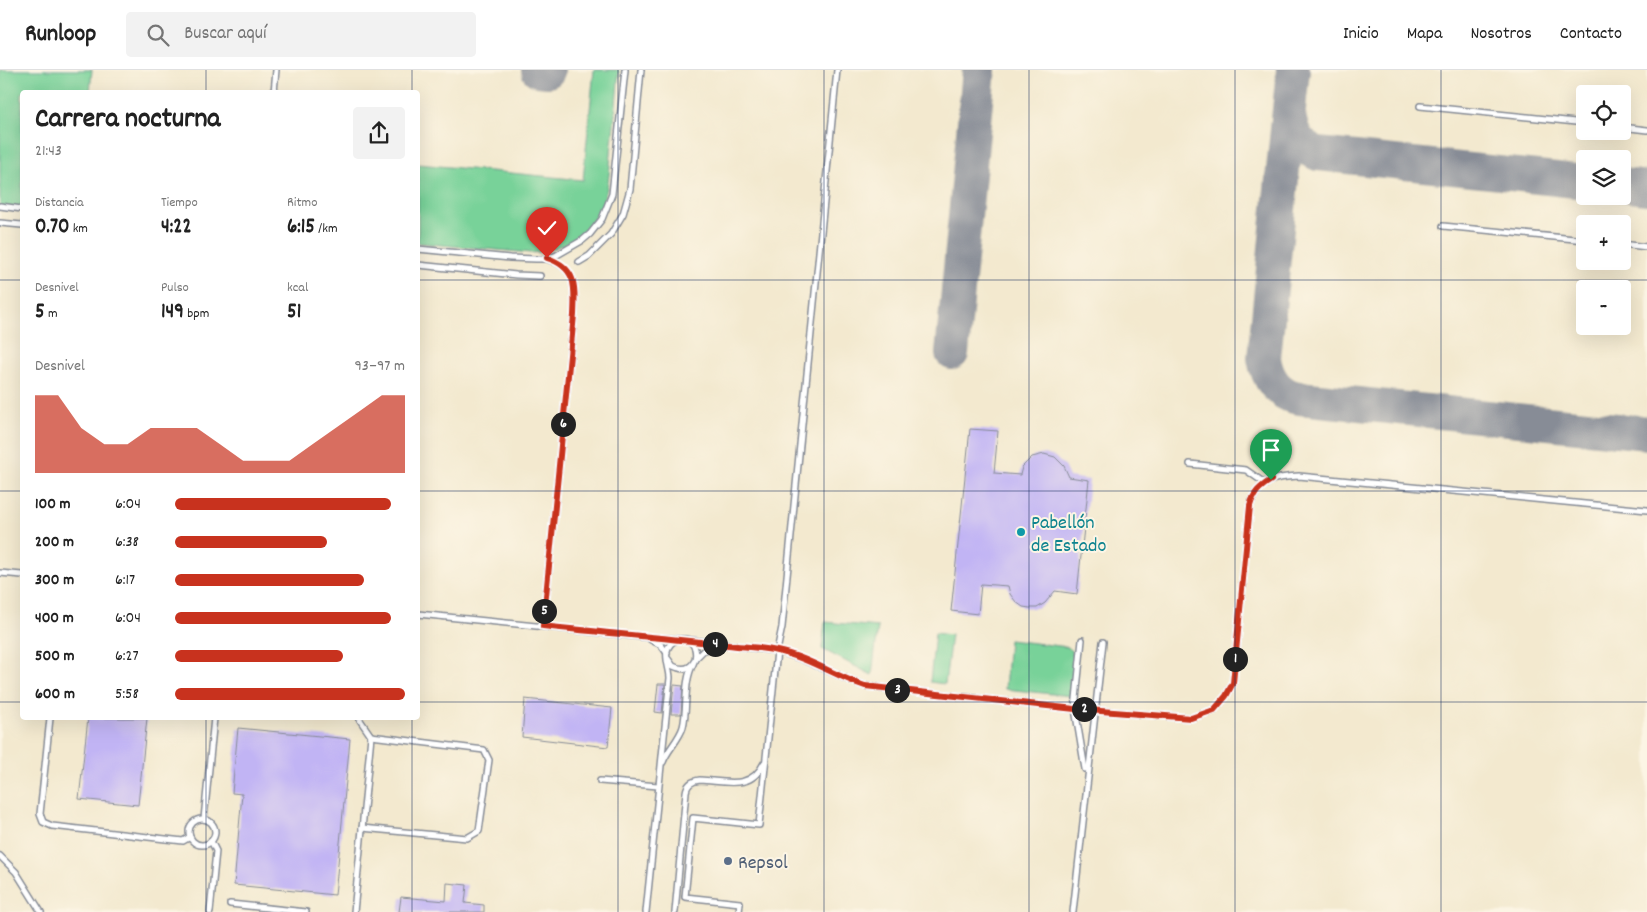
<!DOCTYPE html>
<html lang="es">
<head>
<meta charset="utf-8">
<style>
  :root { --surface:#fff; --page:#f2f2f2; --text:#222; --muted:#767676; --line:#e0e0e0; --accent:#c8321e }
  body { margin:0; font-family:Dekko,sans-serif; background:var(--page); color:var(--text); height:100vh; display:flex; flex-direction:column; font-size:19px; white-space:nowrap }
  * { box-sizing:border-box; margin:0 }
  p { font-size:16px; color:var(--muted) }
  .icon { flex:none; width:28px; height:28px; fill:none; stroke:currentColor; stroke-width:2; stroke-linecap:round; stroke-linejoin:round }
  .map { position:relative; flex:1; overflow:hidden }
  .side { position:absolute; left:20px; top:20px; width:400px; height:630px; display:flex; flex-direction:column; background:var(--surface); border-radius:5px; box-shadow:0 5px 20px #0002 }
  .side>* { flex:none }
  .controls { position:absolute; left:1576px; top:15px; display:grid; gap:10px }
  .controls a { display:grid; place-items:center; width:55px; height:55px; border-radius:5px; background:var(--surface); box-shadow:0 5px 20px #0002; font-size:25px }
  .pin { position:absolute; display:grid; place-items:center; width:42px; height:42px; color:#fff; margin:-51px -21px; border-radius:50% 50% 50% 0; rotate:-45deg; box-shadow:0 0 5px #0007 }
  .pin .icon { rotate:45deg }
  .km { position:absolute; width:25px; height:25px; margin:-12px; border-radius:50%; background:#222; color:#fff; font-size:14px; line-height:25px; text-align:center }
  .round { display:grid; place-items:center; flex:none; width:52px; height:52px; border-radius:5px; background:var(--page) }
  .headline { display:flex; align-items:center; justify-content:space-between; height:85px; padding:0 15px }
  h1 { font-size:28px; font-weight:800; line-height:38px }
  .figures { display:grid; grid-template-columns:repeat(3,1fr); gap:8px; height:85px; padding:5px 15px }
  .figures div { display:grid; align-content:center }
  .figures b { font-size:21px; font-weight:800 }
  .figures small { font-size:14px; font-weight:400 }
  .figures p { font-size:14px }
  .chart { height:140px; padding:10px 15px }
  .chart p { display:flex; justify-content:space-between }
  .chart svg { width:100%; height:90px; margin-top:5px; fill:var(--accent); opacity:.7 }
  ul { padding:0 15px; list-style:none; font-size:16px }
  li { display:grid; grid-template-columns:80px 60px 1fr; align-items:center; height:38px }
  li i { height:12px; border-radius:6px; background:var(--accent) }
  header { display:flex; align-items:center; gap:30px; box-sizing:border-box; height:70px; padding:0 25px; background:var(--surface); border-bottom:1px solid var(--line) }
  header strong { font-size:24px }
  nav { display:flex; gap:28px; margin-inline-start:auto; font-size:18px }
  .search { width:350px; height:45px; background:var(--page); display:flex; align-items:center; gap:12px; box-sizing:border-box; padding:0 18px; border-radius:5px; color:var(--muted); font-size:19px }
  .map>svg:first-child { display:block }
  .green { fill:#78d299; stroke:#4a807c }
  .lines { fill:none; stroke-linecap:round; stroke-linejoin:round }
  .taxiway { stroke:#878c96; stroke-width:34 }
  .building { fill:#c1b4f4 }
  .service-casing { stroke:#878c96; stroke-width:8 }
  .service { stroke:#fff; stroke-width:5 }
  .route-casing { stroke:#fff; stroke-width:10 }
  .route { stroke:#c8321e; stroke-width:6 }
  .grid { fill:none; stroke:#1b2f5e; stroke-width:1; stroke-opacity:0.55 }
  .culture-dot { fill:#0f9aa8; stroke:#fcf5e5; stroke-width:2 }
  .service-dot { fill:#5c6f8a; stroke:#fcf5e5; stroke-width:2 }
  .labels { text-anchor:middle; stroke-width:4; stroke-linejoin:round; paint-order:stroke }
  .culture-label { font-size:20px; fill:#0d838f; stroke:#fcf5e5; text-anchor:start }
  .service-label { font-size:20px; fill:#4e5e75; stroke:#fcf5e5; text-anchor:start }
</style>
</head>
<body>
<header>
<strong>Runloop</strong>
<div class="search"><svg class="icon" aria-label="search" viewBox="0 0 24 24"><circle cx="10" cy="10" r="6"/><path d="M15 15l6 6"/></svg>Buscar aquí</div>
<nav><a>Inicio</a><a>Mapa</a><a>Nosotros</a><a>Contacto</a></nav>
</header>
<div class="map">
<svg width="1647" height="842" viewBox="0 0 1647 842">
  <rect width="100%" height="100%" fill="#fcf5e5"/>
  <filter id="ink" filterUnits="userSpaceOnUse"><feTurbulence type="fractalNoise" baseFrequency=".02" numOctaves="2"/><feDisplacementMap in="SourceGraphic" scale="10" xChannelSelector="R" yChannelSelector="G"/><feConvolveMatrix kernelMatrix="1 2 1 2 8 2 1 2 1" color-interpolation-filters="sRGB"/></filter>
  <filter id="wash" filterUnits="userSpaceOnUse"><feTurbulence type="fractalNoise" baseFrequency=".0096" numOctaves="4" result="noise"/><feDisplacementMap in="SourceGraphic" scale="20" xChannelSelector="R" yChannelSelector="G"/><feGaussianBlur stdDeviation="1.12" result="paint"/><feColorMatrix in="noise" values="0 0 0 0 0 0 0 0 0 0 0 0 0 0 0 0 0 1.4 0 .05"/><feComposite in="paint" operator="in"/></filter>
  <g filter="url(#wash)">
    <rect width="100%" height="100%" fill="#f3e9cf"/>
    <!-- green -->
    <g class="green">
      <path d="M0,0H92L90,22H22V139L0,136Z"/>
      <path d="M594,0H619C617,24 615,48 612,73C610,90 610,109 605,126C595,160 566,180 531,183L418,173V94L583,110Z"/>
      <path d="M825,552L878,557L872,605L822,579Z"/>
      <path d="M935,563L951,565L945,614L930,612Z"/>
      <path d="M1009,570L1068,577C1080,589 1073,611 1071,626L1005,619Z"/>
    </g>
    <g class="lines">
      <!-- taxiway -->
      <g class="taxiway">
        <path d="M538,0L548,1"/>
        <path d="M1293,0L1264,288C1267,308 1278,325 1299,328L1647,363"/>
        <path d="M1289,44C1291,63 1300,78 1318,84L1585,112"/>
        <path d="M1622,115L1647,118"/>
        <path d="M952,283L979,0"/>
      </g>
    </g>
    <g id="blocks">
      <!-- building -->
      <g class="building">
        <path d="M970,359L998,361L994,403L1020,405L1022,397L1032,387L1044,384L1055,387L1064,396L1069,407L1089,410L1077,524L1055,521L1045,533L1037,538H1030L1023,537L1016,532L1010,524L1008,516L981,514L978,544L951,541Z"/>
        <path d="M658,614H665L662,643L655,642Z"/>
        <path d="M674,615L683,616L681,644H671Z"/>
        <path d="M525,629L612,638L608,677L522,667Z"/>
        <path d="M88,648H147L138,735L79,729Z"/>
        <path d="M238,658L350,669L335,825L234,815L242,724L232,723Z"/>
        <path d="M447,813L467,815L465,833L484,835V842H399L401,827L446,831Z"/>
      </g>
    </g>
  </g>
  <g filter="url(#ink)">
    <use href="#blocks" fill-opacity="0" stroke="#878c96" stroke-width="1"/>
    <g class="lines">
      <!-- service casing -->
      <g class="service-casing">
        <g id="service">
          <path d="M274,22L276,0"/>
          <path d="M1420,36L1585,53"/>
          <path d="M1622,57L1647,60"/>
          <path d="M0,136L22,139"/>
          <path d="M0,153L22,155"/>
          <path d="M1443,156L1585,170"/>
          <path d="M1622,174L1647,177"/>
          <path d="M418,179L510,188L536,189H547L557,185L583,170L590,164L602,149L612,124L625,0"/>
          <path d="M579,192L589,186L611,164L623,144L630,119L641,0"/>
          <path d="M418,195L516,205L540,206"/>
          <path d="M1190,394L1246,400L1266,414"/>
          <path d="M0,503L22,505"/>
          <path d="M418,544L643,567L678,569"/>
          <path d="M543,556L574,245C575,218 578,198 547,189"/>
          <path d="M683,569L777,581L802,589L847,609L865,616L1075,639L1191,648L1214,640L1226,626L1233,613L1250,436C1258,410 1274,407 1299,406L1647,440"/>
          <path d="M651,570L661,575L667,583"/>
          <path d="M1082,570L1075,639L1085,699"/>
          <path d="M696,588L704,580L719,577"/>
          <path d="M50,648L40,744L43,752L52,756L183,771L190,767"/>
          <path d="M663,692C668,679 679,670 683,657C688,637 683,613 693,594"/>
          <path d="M600,711L658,716"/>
          <path d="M204,749L214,648"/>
          <circle cx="202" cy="762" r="13"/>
          <path d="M362,758L467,768L479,761L489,690L484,680L371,666"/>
          <path d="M0,786L16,802L41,842"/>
          <path d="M230,834L306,842"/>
          <path d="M210,842L216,781L211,771"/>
          <path d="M354,842L371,666L360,650"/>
          <path d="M646,842L670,608C670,600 665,589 667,581C668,576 672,571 677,570C703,562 702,610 673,596L668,589"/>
          <path d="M675,842L686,722C687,714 692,711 700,710C725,711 751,721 764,693"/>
          <path d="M739,842L740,833L685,827L693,748L759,755L777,581L782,557L837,0"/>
          <path d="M1073,842L1103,572"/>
        </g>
      </g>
      <!-- service -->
      <use href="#service" class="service"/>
    </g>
  </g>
  <g class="lines" filter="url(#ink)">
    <!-- route casing -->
    <g class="route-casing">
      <path id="route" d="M547,188C578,198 575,218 574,245L543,556C605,563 666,568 728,575C744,577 761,577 777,581C808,587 835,606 865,616L1075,639L1191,648L1214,640L1226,626L1233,613L1250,436C1254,422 1259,418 1271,410"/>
    </g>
    <!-- route -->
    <use href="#route" class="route"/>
  </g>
  <!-- grid -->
  <path class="grid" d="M206,0V22M412,0V22M618,0V842M824,0V842M1029,0V842M1235,0V842M1441,0V842M0,210H22M418,210H1647M0,421H22M418,421H1647M0,632H22M418,632H1647M206,648V842M412,648V842"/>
  <!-- markers -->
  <circle class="culture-dot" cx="1021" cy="462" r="5"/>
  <circle class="service-dot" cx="728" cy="791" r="5"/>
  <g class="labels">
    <!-- culture labels -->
    <g class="culture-label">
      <text x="1031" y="458">Pabellón<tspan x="1031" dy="23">de Estado</tspan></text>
    </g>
    <!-- service labels -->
    <g class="service-label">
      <text x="738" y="798">Repsol</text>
    </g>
  </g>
</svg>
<div class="controls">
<a><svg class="icon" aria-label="locate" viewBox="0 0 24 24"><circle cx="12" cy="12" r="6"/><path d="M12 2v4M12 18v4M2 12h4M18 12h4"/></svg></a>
<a><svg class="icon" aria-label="layers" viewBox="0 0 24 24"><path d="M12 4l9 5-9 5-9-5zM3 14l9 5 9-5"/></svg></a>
<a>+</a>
<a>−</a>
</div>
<div class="pin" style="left:1271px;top:410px;background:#1e9e55"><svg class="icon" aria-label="arrive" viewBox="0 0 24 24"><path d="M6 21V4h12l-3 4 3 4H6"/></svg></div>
<div class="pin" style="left:547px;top:188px;background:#d93025"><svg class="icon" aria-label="check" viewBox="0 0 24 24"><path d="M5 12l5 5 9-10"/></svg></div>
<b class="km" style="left:1235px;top:589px">1</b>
<b class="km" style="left:1084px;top:639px">2</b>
<b class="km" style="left:897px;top:620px">3</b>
<b class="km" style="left:715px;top:574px">4</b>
<b class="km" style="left:544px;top:541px">5</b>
<b class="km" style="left:563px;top:354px">6</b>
<section class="side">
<div class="headline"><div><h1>Carrera nocturna</h1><p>21:43</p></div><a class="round"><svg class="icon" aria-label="share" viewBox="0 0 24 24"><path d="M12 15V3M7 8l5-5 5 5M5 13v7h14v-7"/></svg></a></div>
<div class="figures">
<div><p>Distancia</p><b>0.70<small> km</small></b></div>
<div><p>Tiempo</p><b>4:22</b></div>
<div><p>Ritmo</p><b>6:15<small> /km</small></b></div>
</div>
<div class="figures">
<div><p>Desnivel</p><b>5<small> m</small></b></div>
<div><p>Pulso</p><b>149<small> bpm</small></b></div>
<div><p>kcal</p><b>51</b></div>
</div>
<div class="chart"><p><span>Desnivel</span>93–97 m</p>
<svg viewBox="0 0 160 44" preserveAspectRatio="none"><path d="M0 44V6L10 6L20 22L30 30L40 30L50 22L60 22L70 22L80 30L90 38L100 38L110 38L120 30L130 22L140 14L150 6L160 6V44z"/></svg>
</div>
<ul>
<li><b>100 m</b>6:04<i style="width:94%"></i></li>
<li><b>200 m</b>6:38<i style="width:66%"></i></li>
<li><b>300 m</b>6:17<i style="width:82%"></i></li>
<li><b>400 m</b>6:04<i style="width:94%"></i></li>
<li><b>500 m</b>6:27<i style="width:73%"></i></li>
<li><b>600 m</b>5:58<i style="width:100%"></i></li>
</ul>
</section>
</div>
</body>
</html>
